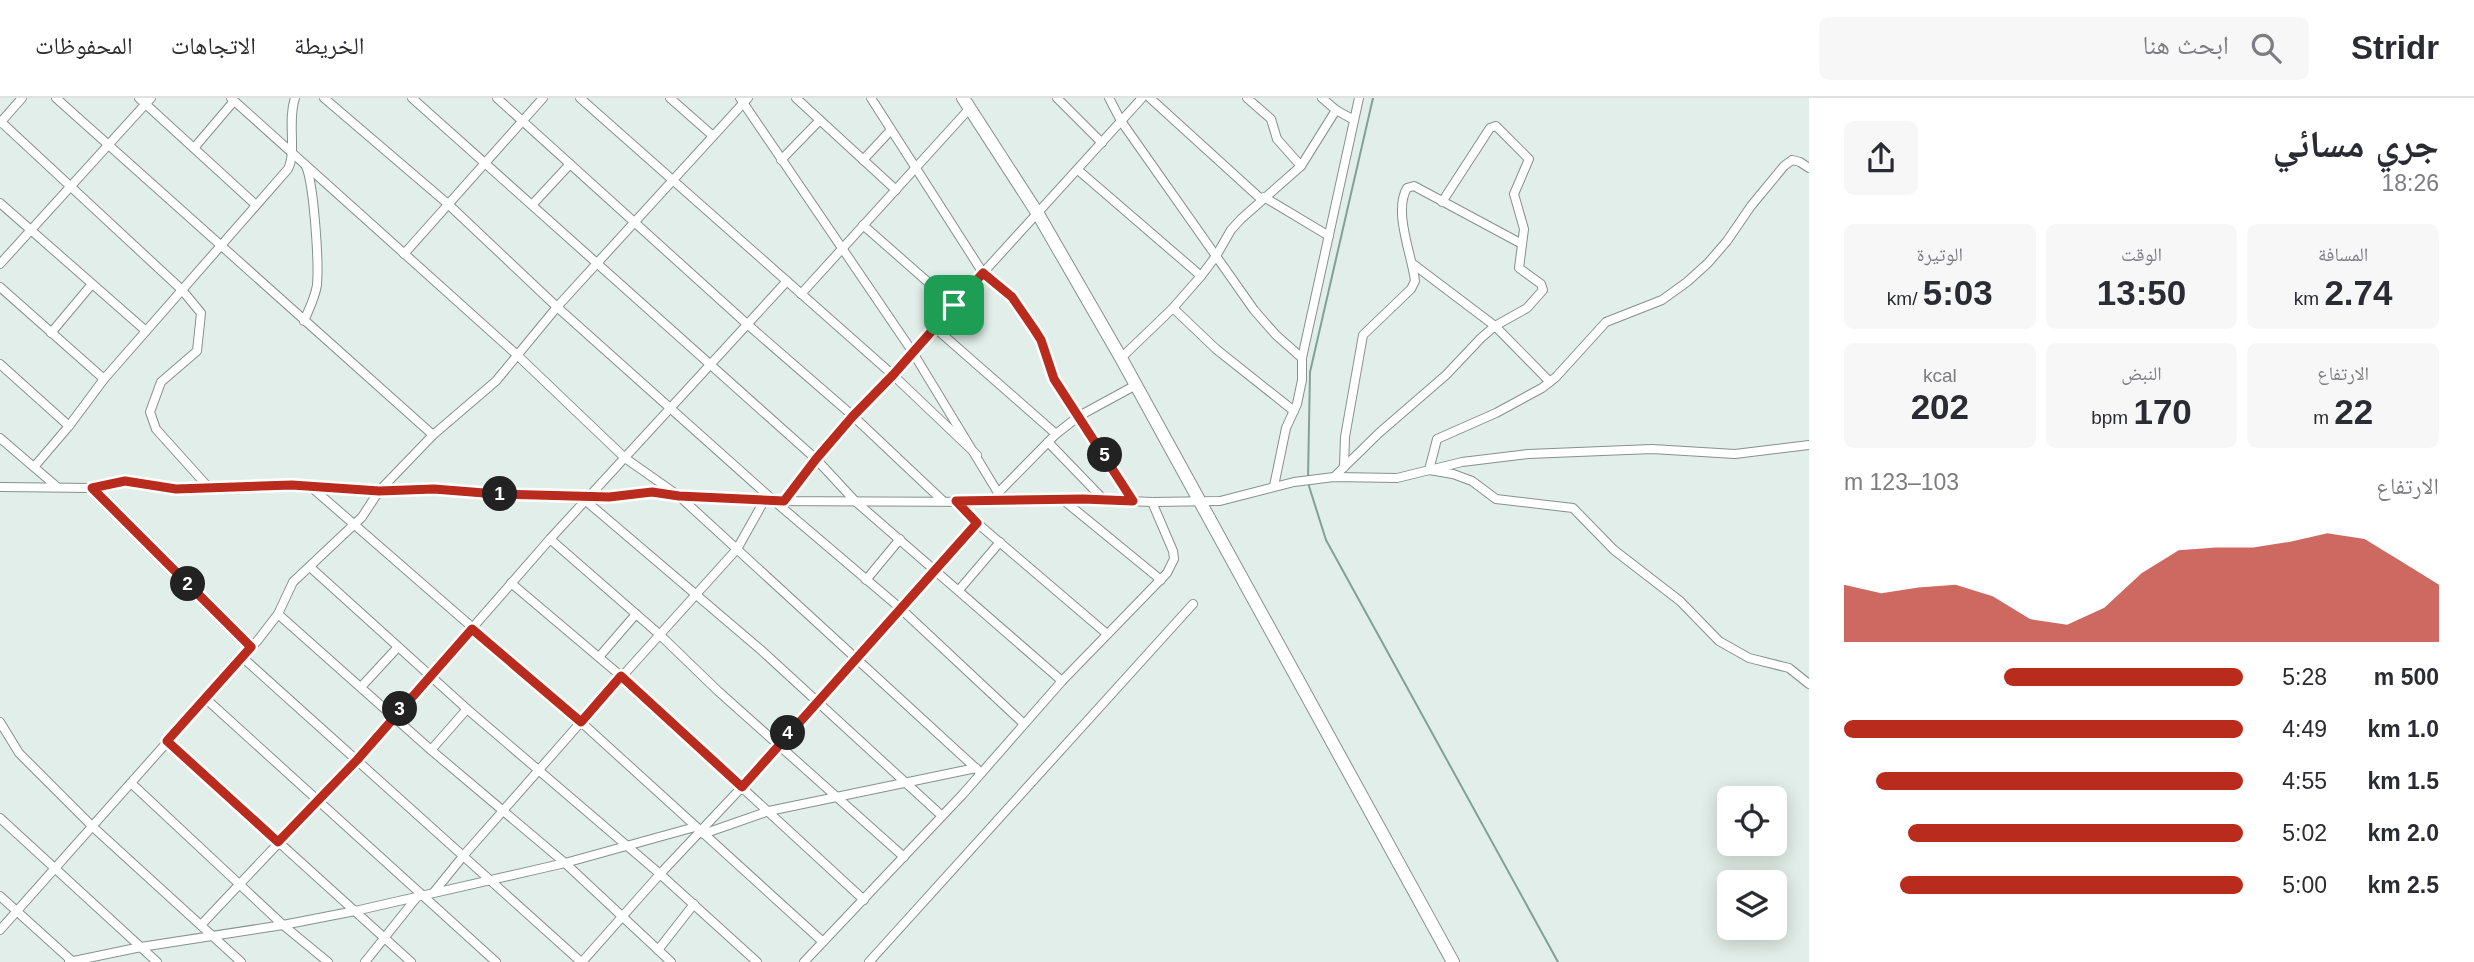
<!DOCTYPE html>
<html lang="ar">
<head>
<meta charset="utf-8">
<style>
  :root { --surface:#fff; --page:#f7f7f7; --text:#2b2b33; --muted:#7c7c81; --line:#e1e1e2; --accent:#b92b1d }
  body { margin:0; font-family:Arial,"Noto Naskh Arabic",sans-serif; background:var(--page); color:var(--text); direction:rtl; height:100vh; display:flex; flex-direction:column; font-size:26px; white-space:nowrap }
  * { box-sizing:border-box; margin:0 }
  p { font-size:23px; color:var(--muted) }
  .icon { flex:none; width:38px; height:38px; fill:none; stroke:currentColor; stroke-width:2; stroke-linecap:round; stroke-linejoin:round }
  .map { position:relative; flex:1; overflow:hidden; direction:ltr }
  .details { display:flex; flex-direction:column; background:var(--surface); width:665px }
  .details>* { flex:none }
  .controls { position:absolute; left:1717px; top:688px; display:grid; gap:14px }
  .controls a { display:grid; place-items:center; width:70px; height:70px; border-radius:10px; background:var(--surface); box-shadow:0 4px 18px #0003; font-size:35px }
  .pin { position:absolute; display:grid; place-items:center; width:60px; height:60px; color:#fff; margin:-30px; border-radius:14px; box-shadow:0 4px 10px #0006 }
  .km { position:absolute; width:35px; height:35px; margin:-18px; border-radius:50%; background:#222; color:#fff; font-size:19px; line-height:35px; text-align:center }
  .round { display:grid; place-items:center; flex:none; width:74px; height:74px; border-radius:10px; background:var(--page) }
  .head { display:flex; align-items:center; justify-content:space-between; height:119px; padding:0 35px }
  h1 { font-size:38px; font-weight:800; line-height:52px }
  .figures { display:grid; grid-template-columns:repeat(3,1fr); gap:10px; height:119px; padding:7px 35px }
  .figures div { display:grid; align-content:center; border-radius:10px; background:var(--page); text-align:center }
  .figures b { font-size:35px; font-weight:800 }
  .figures small { font-size:19px; font-weight:400 }
  .figures p { font-size:19px }
  .chart { height:196px; padding:14px 35px }
  .chart p { display:flex; justify-content:space-between }
  .chart svg { width:100%; height:126px; margin-top:7px; fill:var(--accent); opacity:.7 }
  ul { padding:0 35px; list-style:none; font-size:23px }
  li { display:grid; grid-template-columns:112px 84px 1fr; align-items:center; height:52px }
  li i { height:18px; border-radius:9px; background:var(--accent) }
  header { display:flex; align-items:center; gap:42px; box-sizing:border-box; height:98px; padding:0 35px; background:var(--surface); border-bottom:2px solid var(--line) }
  header strong { font-size:33px }
  nav { display:flex; gap:38px; margin-inline-start:auto; font-size:24px }
  .search { width:490px; height:63px; background:var(--page); display:flex; align-items:center; gap:18px; box-sizing:border-box; padding:0 24px; border-radius:10px; color:var(--muted); font-size:26px }
  main { display:flex; flex:1; min-height:0 }
  .map>svg:first-child { display:block }
  .lines { fill:none; stroke-linecap:round; stroke-linejoin:round }
  .stream { stroke:#81a194; stroke-width:2 }
  .minor-casing { stroke:#85918c; stroke-width:10 }
  .trunk-casing { stroke:#85918c; stroke-width:14 }
  .minor { stroke:#fff; stroke-width:8 }
  .trunk { stroke:#fff; stroke-width:12 }
  .route-casing { stroke:#fff; stroke-width:14 }
  .route { stroke:#b92b1d; stroke-width:9 }
</style>
</head>
<body>
<header>
<strong>Stridr</strong>
<div class="search"><svg class="icon" aria-label="search" viewBox="0 0 24 24"><circle cx="10" cy="10" r="6"/><path d="M15 15l6 6"/></svg>ابحث هنا</div>
<nav><a>الخريطة</a><a>الاتجاهات</a><a>المحفوظات</a></nav>
</header>
<main>
<section class="details">
<div class="head"><div><h1>جري مسائي</h1><p>18:26</p></div><a class="round"><svg class="icon" aria-label="share" viewBox="0 0 24 24"><path d="M12 15V3M7 8l5-5 5 5M5 13v7h14v-7"/></svg></a></div>
<div class="figures">
<div><p>المسافة</p><b>2.74<small> km</small></b></div>
<div><p>الوقت</p><b>13:50</b></div>
<div><p>الوتيرة</p><b>5:03<small> /km</small></b></div>
</div>
<div class="figures">
<div><p>الارتفاع</p><b>22<small> m</small></b></div>
<div><p>النبض</p><b>170<small> bpm</small></b></div>
<div><p>kcal</p><b>202</b></div>
</div>
<div class="chart"><p><span>الارتفاع</span>103–123 m</p>
<svg viewBox="0 0 160 44" preserveAspectRatio="none"><path d="M0 44V24L10 27L20 25L30 24L40 28L50 36L60 38L70 32L80 20L90 12L100 11L110 11L120 9L130 6L140 8L150 16L160 24V44z"/></svg>
</div>
<ul>
<li><b>500 m</b>5:28<i style="width:60%"></i></li>
<li><b>1.0 km</b>4:49<i style="width:100%"></i></li>
<li><b>1.5 km</b>4:55<i style="width:92%"></i></li>
<li><b>2.0 km</b>5:02<i style="width:84%"></i></li>
<li><b>2.5 km</b>5:00<i style="width:86%"></i></li>
</ul>
</section>
<div class="map">
<svg width="1809" height="864" viewBox="0 0 1809 864">
  <rect width="100%" height="100%" fill="#e2eee9"/>
  <g class="lines">
    <!-- stream -->
    <g class="stream">
      <path d="M1308,380L1310,274L1373,0"/>
      <path d="M1308,385L1326,442L1558,864"/>
    </g>
    <!-- minor casing -->
    <g class="minor-casing">
      <g id="minor">
        <path d="M56,0L433,337"/>
        <path d="M139,0L256,107"/>
        <path d="M231,0L516,256L625,360L679,398L981,675"/>
        <path d="M324,0L448,106L557,209L773,402L900,510L1024,626"/>
        <path d="M412,0L816,361L855,403L1062,583"/>
        <path d="M497,0L747,226L853,318L943,403"/>
        <path d="M580,0L893,277L977,357"/>
        <path d="M670,0L713,38"/>
        <path d="M740,0L912,253L1003,403"/>
        <path d="M796,0L896,92"/>
        <path d="M871,0L983,175L1011,199L1034,231L1041,242L1054,281L1133,403"/>
        <path d="M1057,0L1102,45"/>
        <path d="M1109,0L1121,23L1254,212L1276,237L1302,260"/>
        <path d="M1150,0L1261,101"/>
        <path d="M1247,0L1271,21L1277,41L1301,68"/>
        <path d="M1322,0L1336,12L1354,22"/>
        <path d="M0,23L182,192L201,215L197,253L161,284L150,314L156,331L209,390"/>
        <path d="M0,25L22,0"/>
        <path d="M194,50L234,3"/>
        <path d="M781,62L820,22"/>
        <path d="M863,62L891,32"/>
        <path d="M1809,70L1800,64L1792,62L1784,68L1751,108L1727,143L1708,165L1687,184L1662,202L1606,224L1556,279L1542,290L1496,315L1437,341L1429,372L1453,376L1472,383L1496,401L1573,410L1614,452L1680,503L1719,543L1749,560L1789,570L1809,586"/>
        <path d="M1078,72L1201,178"/>
        <path d="M1264,99L1329,138"/>
        <path d="M0,105L146,233"/>
        <path d="M532,107L570,66"/>
        <path d="M863,127L954,207"/>
        <path d="M404,156L543,0"/>
        <path d="M0,166L151,0"/>
        <path d="M1413,166L1495,228L1550,284"/>
        <path d="M0,189L104,281"/>
        <path d="M801,196L970,10"/>
        <path d="M1173,210L1216,251L1294,313"/>
        <path d="M304,223C309,211 315,200 317,187C319,165 314,87 306,68"/>
        <path d="M934,229L1056,336"/>
        <path d="M51,235L92,186"/>
        <path d="M1121,260L1173,210L1201,178L1216,158L1231,132L1241,121L1301,68L1336,12"/>
        <path d="M0,266L69,328"/>
        <path d="M0,340L56,388"/>
        <path d="M1048,344L1104,402"/>
        <path d="M34,369L69,328L104,281L288,71C297,53 287,23 295,0"/>
        <path d="M1344,369L1345,339L1363,237L1411,191L1415,183C1412,157 1393,114 1407,90L1414,88L1522,146"/>
        <path d="M1334,379L1379,335L1446,277L1481,240L1495,228L1527,210L1543,192L1541,186L1519,170L1524,131L1514,96L1529,61L1496,28L1490,30L1442,104"/>
        <path d="M310,388L581,624L823,844"/>
        <path d="M1274,388L1286,330L1297,306L1302,282V260L1359,0"/>
        <path d="M0,389L92,390L125,383L176,391L292,387L379,393L434,391L497,396L609,399L652,393L679,398L764,403L988,404L1083,401L1152,404L1220,403L1294,384L1334,379L1397,380L1462,364L1528,356L1652,351L1735,356L1809,347"/>
        <path d="M92,390L251,549"/>
        <path d="M998,395L1056,336L1079,318L1136,287"/>
        <path d="M1062,401L1161,482"/>
        <path d="M586,403L761,552L942,718"/>
        <path d="M784,403C806,373 828,344 853,318C873,296 893,276 912,253L1142,0"/>
        <path d="M956,403L977,425L1107,536"/>
        <path d="M550,441L659,536L718,593L904,759"/>
        <path d="M310,469L467,611L660,776L757,864"/>
        <path d="M866,482L900,441"/>
        <path d="M511,485L621,578L864,802"/>
        <path d="M959,492L1000,444"/>
        <path d="M278,516L431,652L565,765L671,864"/>
        <path d="M242,559L581,864"/>
        <path d="M599,559L636,516"/>
        <path d="M361,589L398,549"/>
        <path d="M205,600L496,864"/>
        <path d="M0,624L19,655L93,729L241,864"/>
        <path d="M167,643L411,864"/>
        <path d="M431,652L467,611"/>
        <path d="M131,685L283,827L328,864"/>
        <path d="M0,720L157,864"/>
        <path d="M703,736L769,713L976,670"/>
        <path d="M434,794L464,757L581,624L737,451L764,403"/>
        <path d="M0,798L73,864"/>
        <path d="M201,827L357,662L550,441L787,183"/>
        <path d="M0,832L258,542L278,516L293,484L362,419L379,393L433,337L496,283L557,209L748,0"/>
        <path d="M658,852L694,806"/>
        <path d="M69,864L141,849L283,827L355,813L565,765L695,729"/>
        <path d="M365,864L417,799"/>
        <path d="M582,864L660,776L742,689L977,425"/>
        <path d="M804,864L963,696L1062,583L1167,475L1174,461L1173,453L1152,404"/>
        <path d="M869,864L1193,506"/>
      </g>
    </g>
    <!-- trunk casing -->
    <g class="trunk-casing">
      <path id="trunk" d="M963,0L1038,116L1121,260L1453,864"/>
    </g>
    <!-- minor -->
    <use href="#minor" class="minor"/>
    <!-- trunk -->
    <use href="#trunk" class="trunk"/>
  </g>
  <g class="lines">
    <!-- route casing -->
    <g class="route-casing">
      <path id="route" d="M983,175L1012,199L1034,231L1041,242L1054,281L1133,403L1083,401L956,403L977,425L742,689L621,578L581,624L472,531L357,662L278,744L167,643L251,549L92,390L125,383L176,391L292,387L379,393L434,391L497,396L609,399L652,394L679,398L784,403L816,361L853,318L893,277Z"/>
    </g>
    <!-- route -->
    <use href="#route" class="route"/>
  </g>
</svg>
<div class="controls">
<a><svg class="icon" aria-label="locate" viewBox="0 0 24 24"><circle cx="12" cy="12" r="6"/><path d="M12 2v4M12 18v4M2 12h4M18 12h4"/></svg></a>
<a><svg class="icon" aria-label="layers" viewBox="0 0 24 24"><path d="M12 4l9 5-9 5-9-5zM3 14l9 5 9-5"/></svg></a>
</div>
<div class="pin" style="left:954px;top:207px;background:#1e9e55"><svg class="icon" aria-label="arrive" viewBox="0 0 24 24"><path d="M6 21V4h12l-3 4 3 4H6"/></svg></div>
<b class="km" style="left:500px;top:396px">1</b>
<b class="km" style="left:188px;top:486px">2</b>
<b class="km" style="left:400px;top:611px">3</b>
<b class="km" style="left:788px;top:635px">4</b>
<b class="km" style="left:1105px;top:357px">5</b>
</div>
</main>
</body>
</html>
